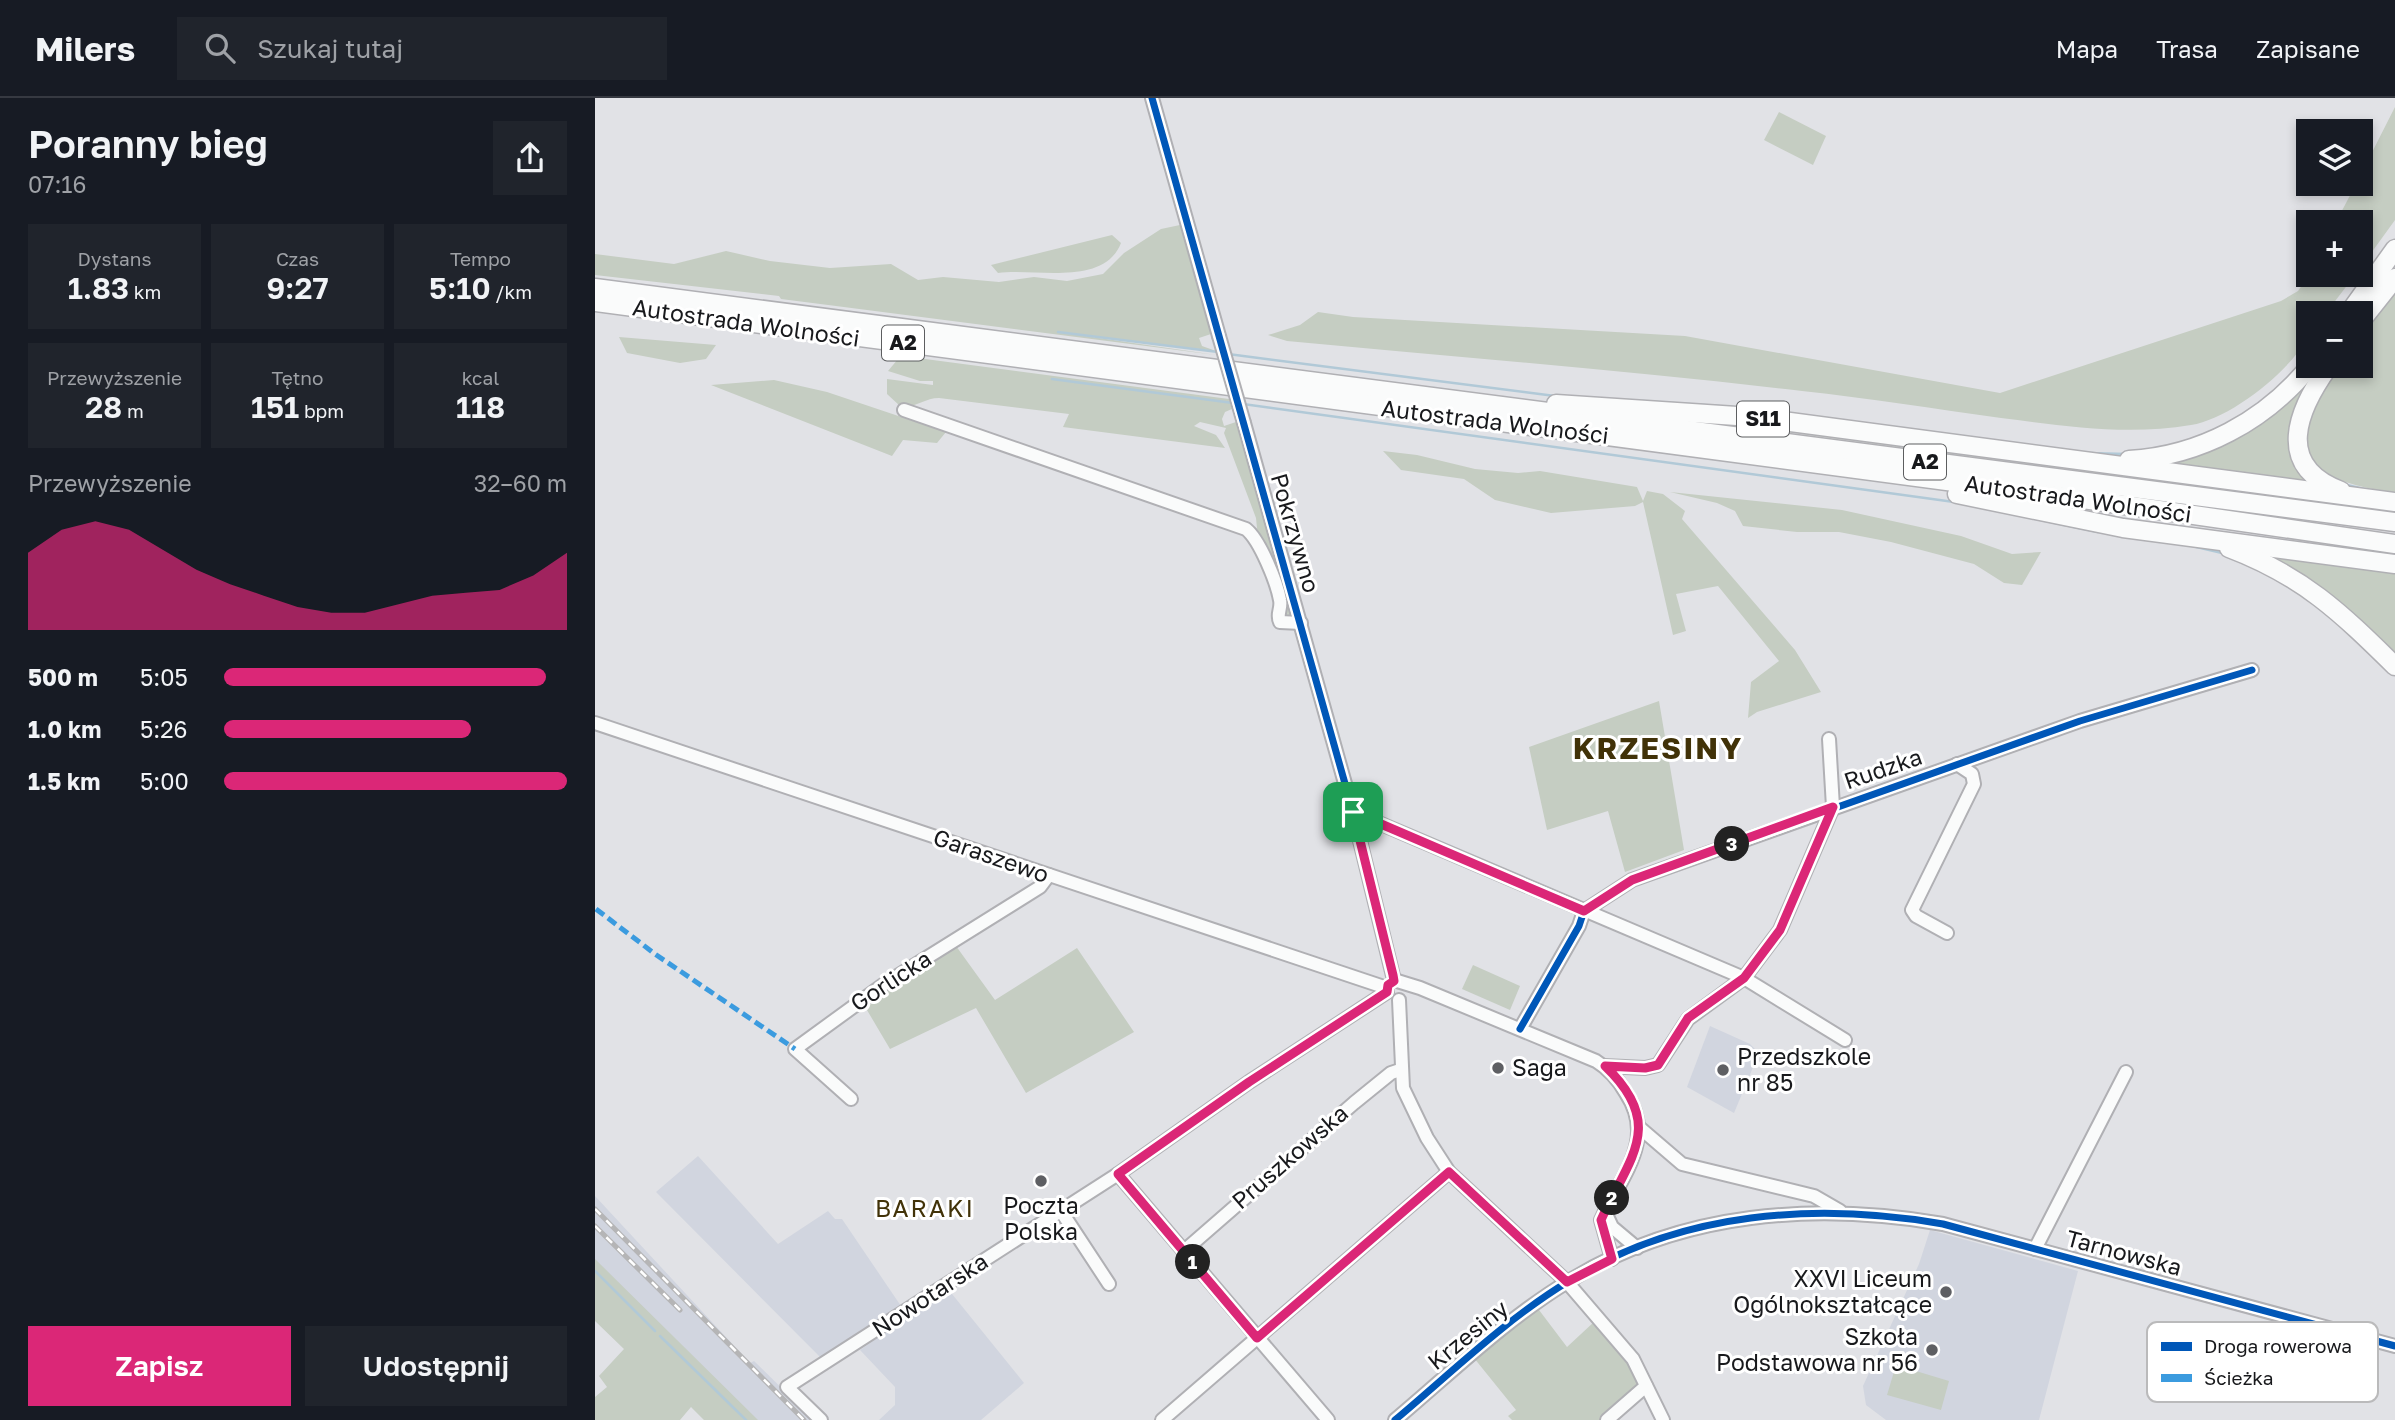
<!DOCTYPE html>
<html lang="pl">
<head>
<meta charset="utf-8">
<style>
  :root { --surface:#171b24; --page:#20242c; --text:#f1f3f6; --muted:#9ea1a6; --line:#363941; --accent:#db2777 }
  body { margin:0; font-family:"Golos Text",sans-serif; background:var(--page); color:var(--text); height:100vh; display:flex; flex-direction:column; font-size:26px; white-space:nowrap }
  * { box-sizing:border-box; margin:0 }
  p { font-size:23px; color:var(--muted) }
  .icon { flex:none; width:38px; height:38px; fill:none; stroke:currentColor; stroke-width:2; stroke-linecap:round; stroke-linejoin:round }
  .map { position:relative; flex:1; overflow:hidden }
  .panel { display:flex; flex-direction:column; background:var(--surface); width:595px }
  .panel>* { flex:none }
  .buttons { position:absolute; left:1701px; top:21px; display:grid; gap:14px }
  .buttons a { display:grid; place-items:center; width:77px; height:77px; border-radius:0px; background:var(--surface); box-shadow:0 4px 10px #0003; font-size:35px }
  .pin { position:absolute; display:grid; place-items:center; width:60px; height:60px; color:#fff; margin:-30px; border-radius:14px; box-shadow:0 4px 10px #0006 }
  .km { position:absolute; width:35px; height:35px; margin:-18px; border-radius:50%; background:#222; color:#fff; font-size:19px; line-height:35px; text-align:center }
  .round { display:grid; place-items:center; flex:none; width:74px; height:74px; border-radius:0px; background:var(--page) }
  .headline { display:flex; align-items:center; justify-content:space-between; height:119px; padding:0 28px }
  h1 { font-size:38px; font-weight:600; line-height:52px }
  .figures { display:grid; grid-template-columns:repeat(3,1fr); gap:10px; height:119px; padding:7px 28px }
  .figures div { display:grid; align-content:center; border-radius:0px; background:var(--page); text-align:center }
  .figures b { font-size:30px; font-weight:600 }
  .figures small { font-size:19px; font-weight:400 }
  .figures p { font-size:19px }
  .chart { height:196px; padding:14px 28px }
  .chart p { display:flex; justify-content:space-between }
  .chart svg { width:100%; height:126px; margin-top:7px; fill:var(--accent); opacity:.7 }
  .button { display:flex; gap:14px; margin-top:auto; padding:14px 28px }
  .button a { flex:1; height:80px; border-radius:0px; background:var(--accent); color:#fff; font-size:28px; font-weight:600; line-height:80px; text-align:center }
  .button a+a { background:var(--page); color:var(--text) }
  ul { padding:0 28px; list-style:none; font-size:23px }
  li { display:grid; grid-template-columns:112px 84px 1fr; align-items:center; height:52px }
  li i { height:18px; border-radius:9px; background:var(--accent) }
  header { display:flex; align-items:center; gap:42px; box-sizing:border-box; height:98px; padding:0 35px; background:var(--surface); border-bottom:2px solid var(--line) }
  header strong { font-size:33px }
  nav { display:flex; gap:38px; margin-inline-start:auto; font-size:24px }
  .search { width:490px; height:63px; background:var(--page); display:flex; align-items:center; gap:18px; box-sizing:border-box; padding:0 24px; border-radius:0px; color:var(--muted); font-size:26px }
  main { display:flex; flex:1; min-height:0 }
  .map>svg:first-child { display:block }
  .built { fill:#d1d5df }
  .green { fill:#c5cdc2 }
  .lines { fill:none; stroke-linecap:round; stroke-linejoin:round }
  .stream { stroke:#b1c9d7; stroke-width:2.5 }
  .minor-casing { stroke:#b0b0b4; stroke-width:16 }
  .highway-casing { stroke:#b0b0b4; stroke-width:21 }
  .minor { stroke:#fafbfb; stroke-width:12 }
  .highway { stroke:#fafbfb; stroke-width:18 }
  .rail-casing { stroke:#b5b5b6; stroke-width:5 }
  .rail { stroke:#fff; stroke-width:2.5; stroke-dasharray:8; stroke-linecap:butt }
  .minor-bridge-casing { stroke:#b0b0b4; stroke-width:16; stroke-linecap:butt }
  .minor-bridge { stroke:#fafbfb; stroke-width:12 }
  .quiet { stroke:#3b9bdf; stroke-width:5; stroke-dasharray:10 5; stroke-linecap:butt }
  .cycleway-casing { stroke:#fff; stroke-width:11 }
  .cycleway { stroke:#0057b8; stroke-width:7 }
  .route-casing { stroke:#fff; stroke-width:14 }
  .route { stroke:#db2777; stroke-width:9 }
  .poi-dot { fill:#5e5f63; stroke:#fff; stroke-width:2.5 }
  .labels { text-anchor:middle; stroke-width:6; stroke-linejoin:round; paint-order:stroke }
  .shield { fill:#fff; stroke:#5d5e60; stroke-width:2 }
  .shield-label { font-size:21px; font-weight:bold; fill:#18191c }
  .street-label { font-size:23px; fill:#18191c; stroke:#fff }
  .poi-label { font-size:23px; fill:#18191c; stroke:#fff; text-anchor:start }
  .neighbourhood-label { font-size:24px; letter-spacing:2px; fill:#413208; stroke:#fff }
  .district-label { font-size:30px; font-weight:bold; letter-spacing:2px; fill:#413208; stroke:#fff }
  .key { fill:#fff; stroke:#bababb; stroke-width:2 }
  .key-label { font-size:19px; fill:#18191c }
</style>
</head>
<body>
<header>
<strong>Milers</strong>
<div class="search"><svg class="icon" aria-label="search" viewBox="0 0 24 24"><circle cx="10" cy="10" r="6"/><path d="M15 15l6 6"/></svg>Szukaj tutaj</div>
<nav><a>Mapa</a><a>Trasa</a><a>Zapisane</a></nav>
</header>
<main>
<section class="panel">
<div class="headline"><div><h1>Poranny bieg</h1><p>07:16</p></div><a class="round"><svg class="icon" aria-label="share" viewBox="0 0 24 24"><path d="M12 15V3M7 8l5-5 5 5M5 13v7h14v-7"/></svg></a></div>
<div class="figures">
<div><p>Dystans</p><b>1.83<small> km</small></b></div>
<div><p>Czas</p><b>9:27</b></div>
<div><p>Tempo</p><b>5:10<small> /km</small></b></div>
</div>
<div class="figures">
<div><p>Przewyższenie</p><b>28<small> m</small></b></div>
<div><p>Tętno</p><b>151<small> bpm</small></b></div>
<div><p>kcal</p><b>118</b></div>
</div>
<div class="chart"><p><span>Przewyższenie</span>32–60 m</p>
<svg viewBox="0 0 160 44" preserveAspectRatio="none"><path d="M0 44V17L10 9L20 6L30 9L40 16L50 23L60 28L70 32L80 36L90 38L100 38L110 35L120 32L130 31L140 30L150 25L160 17V44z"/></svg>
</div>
<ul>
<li><b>500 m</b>5:05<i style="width:94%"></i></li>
<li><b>1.0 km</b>5:26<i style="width:72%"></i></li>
<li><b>1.5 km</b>5:00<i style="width:100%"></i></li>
</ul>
<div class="button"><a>Zapisz</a><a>Udostępnij</a></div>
</section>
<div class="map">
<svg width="1800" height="1322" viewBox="0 0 1800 1322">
  <rect width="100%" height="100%" fill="#e1e2e6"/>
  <!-- built -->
  <g class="built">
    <path d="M1115,928L1155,946L1164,955L1139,1015L1092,989Z"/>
    <path d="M103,1058L183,1146L233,1113L240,1121H247L308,1211L229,1263L61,1094Z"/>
    <path d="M0,1098L155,1265L159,1263L219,1322H161L0,1165Z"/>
    <path d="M1335,1132L1483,1173L1444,1322H1291L1271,1307L1268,1288L1324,1166Z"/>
    <path d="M353,1191L429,1285L386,1322H284L300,1307V1289L265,1252Z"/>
  </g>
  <!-- green -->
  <g class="green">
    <path d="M1800,9V122L1766,169V124H1741L1761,86H1766V76Z"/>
    <path d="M1184,14L1231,38L1218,67L1169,42Z"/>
    <path d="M585,127L616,236L604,240L607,248L621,253L463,234L621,257L241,208L186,201L184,198L0,177V156L79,166L131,153L175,163L235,170L296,166L323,182L348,179L404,184L439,179L472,183L508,176L529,155L566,131Z"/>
    <path d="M517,137L526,145C509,189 440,170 403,175L396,167Z"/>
    <path d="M1714,177H1760L1731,215H1713C1713,223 1715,235 1711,242C1692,276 1634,321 1596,327C1531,338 1470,328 1406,320C1340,311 1273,300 1207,293C1036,273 864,259 692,243L673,237L705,227L723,214L758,219L1090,238L1405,295L1686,203L1703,193Z"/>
    <path d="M1800,190V395C1703,381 1685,350 1743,268H1766V236Z"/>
    <path d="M24,239L121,247L111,261L85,265L32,255Z"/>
    <path d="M315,259L634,301L637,311L630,314L627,321L629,328L641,324L642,326L697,522L691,524L663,440L661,420L629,335L631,330L605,324L599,328L621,337L630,350L468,329L474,316L344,300C329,300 320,311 305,308L292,296V281L338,287V283H325L293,273L303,261Z"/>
    <path d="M1720,268H1728L1697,329L1728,391L1538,365L1593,355Z"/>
    <path d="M179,282L232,294L351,334L342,345L308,342L297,358L116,287Z"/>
    <path d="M1136,321L1800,409V415L1116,324Z"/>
    <path d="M788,353L822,357L880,371L923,375L945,373L1042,389L1048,403L1052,393L1068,396L1090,413L1087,421L1200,552L1226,594L1162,614L1153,620L1156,584L1184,563L1123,488L1081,496L1091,533L1078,537L1048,404L1040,408L956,415L900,402L869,381L806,372Z"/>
    <path d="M1075,394L1247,412L1366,438L1417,456L1446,454L1427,487L1409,485L1379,466L1296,444L1244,434H1202L1148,428L1140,413L1122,405Z"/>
    <path d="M1651,450L1800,469V564Z"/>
    <path d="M1064,603L1089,752L1030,774L1013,713L952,732L934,649Z"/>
    <path d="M361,848L400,902L482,850L539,934L431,995L381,910L295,951L269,907Z"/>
    <path d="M878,867L925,888L915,912L867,891Z"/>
    <path d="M0,1161L163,1322H109L96,1309L85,1322H0V1299L12,1289L4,1278L29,1251L0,1223Z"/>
    <path d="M941,1208L972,1249L1000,1223L1035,1263L1049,1288L1009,1322H917L913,1318L921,1312L879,1260Z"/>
    <path d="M1301,1267L1354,1283L1346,1312L1292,1297Z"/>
  </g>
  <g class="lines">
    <!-- stream -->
    <g class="stream">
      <path d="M463,234L623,254"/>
      <path d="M633,256L960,298"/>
      <path d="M457,281L638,305"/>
      <path d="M1047,303L1124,308"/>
      <path d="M648,306L1359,404"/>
      <path d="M1492,355L1531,356"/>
      <path d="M1752,387L1769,391"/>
      <path d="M1427,418L1503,434"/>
      <path d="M1593,447L1627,455"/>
      <path d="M0,1173L60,1233"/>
      <path d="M65,1238L151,1322"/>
    </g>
    <!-- minor casing -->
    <g class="minor-casing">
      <g id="minor">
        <path d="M557,0L624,238"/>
        <path d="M309,312L651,431C665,442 682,485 685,502C687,511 681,516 685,524L706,525"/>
        <path d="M649,325L758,714L799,882"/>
        <path d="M0,625L792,890"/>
        <path d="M758,714L1149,880L1250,942"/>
        <path d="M1352,835L1321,818L1317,812L1379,686L1377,676L1362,666"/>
        <path d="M799,882L825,890L1001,963C1014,971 1023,981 1031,995C1062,1042 1026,1078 1006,1122L1017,1161"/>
        <path d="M804,902L808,990L832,1040L854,1074L972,1184L1038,1261L1068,1322"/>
        <path d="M925,931L984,828L989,813L1037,782L1485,623L1657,572"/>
        <path d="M1010,968L1050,970L1063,967L1093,921L1149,880L1185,832L1238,709L1234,641"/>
        <path d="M256,1001L200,951L288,887L445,789L454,777"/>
        <path d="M1045,1030L1087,1066L1219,1098L1245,1113"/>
        <path d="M523,1076L733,1322"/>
        <path d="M466,1113L514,1186"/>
        <path d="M1010,1114L1017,1129L1042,1150"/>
        <path d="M1440,1151L1531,974"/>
        <path d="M589,1153L759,1005L796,975L805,972"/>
        <path d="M226,1322L192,1289L523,1076L654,984L792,894"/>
        <path d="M567,1322L854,1074"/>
        <path d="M800,1322C856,1275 911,1221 974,1183C1087,1113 1221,1104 1348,1126L1800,1248"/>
        <path d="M1012,1322L1051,1288"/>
      </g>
    </g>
    <!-- highway casing -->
    <g class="highway-casing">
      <g id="highway">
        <path d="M0,190L1800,424"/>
        <path d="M0,204L1495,402L1800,446"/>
        <path d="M1754,215L1800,151"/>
        <path d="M1766,223L1800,180"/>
        <path d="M1734,268C1703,311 1678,368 1746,393"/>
        <path d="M961,306L1157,319L1800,404"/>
        <path d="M1534,362C1605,358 1670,323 1715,268"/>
        <path d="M1362,396L1528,430L1800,466"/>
        <path d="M1634,450C1708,478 1745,514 1800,568"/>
      </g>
    </g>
    <!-- minor -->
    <use href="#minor" class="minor"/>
    <!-- highway -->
    <use href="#highway" class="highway"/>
    <!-- rail casing -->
    <g class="rail-casing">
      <g id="rail">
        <path d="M0,1111L209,1322"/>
        <path d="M0,1128L85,1212"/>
      </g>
    </g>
    <!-- rail -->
    <use href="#rail" class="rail"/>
    <!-- minor-bridge casing -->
    <g class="minor-bridge-casing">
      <path id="minor-bridge" d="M624,238L649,325"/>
    </g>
    <!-- minor-bridge -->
    <use href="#minor-bridge" class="minor-bridge"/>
    <!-- quiet -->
    <path class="quiet" d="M1,811L60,856L200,951"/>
    <!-- cycleway casing -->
    <g class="cycleway-casing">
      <g id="cycleway">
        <path d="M557,0L758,714L799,882"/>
        <path d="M925,931L984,828L989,813L1037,782L1485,623L1657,572"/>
        <path d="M800,1322C856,1275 911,1221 974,1183C1087,1113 1221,1104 1348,1126L1800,1248"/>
      </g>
    </g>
    <!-- cycleway -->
    <use href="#cycleway" class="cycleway"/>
  </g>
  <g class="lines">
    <!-- route casing -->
    <g class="route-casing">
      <path id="route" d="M1238,709L1185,832L1149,880L1093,920L1063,967L1050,970L1010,968C1072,1027 1034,1060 1006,1122L1017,1161L972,1184L854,1074L662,1240L523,1076L654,984L792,894L793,887L799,883L798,877L758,714L989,813L1037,782Z"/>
    </g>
    <!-- route -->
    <use href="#route" class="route"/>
  </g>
  <!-- markers -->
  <g class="poi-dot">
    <circle cx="903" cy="970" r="7"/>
    <circle cx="1128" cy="972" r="7"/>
    <circle cx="446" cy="1083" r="7"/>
    <circle cx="1351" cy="1194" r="7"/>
    <circle cx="1337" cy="1252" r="7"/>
  </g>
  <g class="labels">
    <!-- shield labels -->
    <g class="shield">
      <rect x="287" y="227.5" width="42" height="35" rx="5"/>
      <rect x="1142" y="303.5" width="52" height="35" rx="5"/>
      <rect x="1309" y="346.5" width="42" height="35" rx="5"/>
    </g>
    <g class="shield-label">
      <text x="308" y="252">A2</text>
      <text x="1168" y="328">S11</text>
      <text x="1330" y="371">A2</text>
    </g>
    <!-- street labels -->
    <g class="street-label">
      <text transform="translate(151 225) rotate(8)" y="8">Autostrada Wolności</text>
      <text transform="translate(900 324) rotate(7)" y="8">Autostrada Wolności</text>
      <text transform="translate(1483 401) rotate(8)" y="8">Autostrada Wolności</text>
      <text transform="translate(700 435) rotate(74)" y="8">Pokrzywno</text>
      <text transform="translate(1288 671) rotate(-19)" y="8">Rudzka</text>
      <text transform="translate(396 758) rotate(19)" y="8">Garaszewo</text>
      <text transform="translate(296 883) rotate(-33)" y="8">Gorlicka</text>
      <text transform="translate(695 1059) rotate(-41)" y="8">Pruszkowska</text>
      <text transform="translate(1529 1155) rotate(15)" y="8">Tarnowska</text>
      <text transform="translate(335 1197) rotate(-33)" y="8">Nowotarska</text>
      <text transform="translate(873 1237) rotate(-39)" y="8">Krzesiny</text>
    </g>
    <!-- poi labels -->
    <g class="poi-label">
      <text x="1142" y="967">Przedszkole<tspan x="1142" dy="26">nr 85</tspan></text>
      <text x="917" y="978">Saga</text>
      <text x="446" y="1116" text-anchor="middle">Poczta<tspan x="446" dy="26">Polska</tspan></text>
      <text x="1337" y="1189" text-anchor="end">XXVI Liceum<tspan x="1337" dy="26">Ogólnokształcące</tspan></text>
      <text x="1323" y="1247" text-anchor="end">Szkoła<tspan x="1323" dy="26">Podstawowa nr 56</tspan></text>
    </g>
    <!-- neighbourhood labels -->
    <g class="neighbourhood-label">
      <text x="330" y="1119">BARAKI</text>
    </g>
    <!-- district labels -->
    <g class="district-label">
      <text x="1063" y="661">KRZESINY</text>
    </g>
  </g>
  <!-- legend -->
  <rect x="1552" y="1224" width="231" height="80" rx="10" class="key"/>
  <rect x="1566" y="1244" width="31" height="9" fill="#0057b8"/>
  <rect x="1566" y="1276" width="31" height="8" fill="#3b9bdf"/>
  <g class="key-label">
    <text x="1609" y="1255">Droga rowerowa</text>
    <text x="1609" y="1287">Ścieżka</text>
  </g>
</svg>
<div class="buttons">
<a><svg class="icon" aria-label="layers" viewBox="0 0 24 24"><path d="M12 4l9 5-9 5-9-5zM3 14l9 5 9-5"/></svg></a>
<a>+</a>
<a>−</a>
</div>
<div class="pin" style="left:758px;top:714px;background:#1e9e55"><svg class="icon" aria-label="arrive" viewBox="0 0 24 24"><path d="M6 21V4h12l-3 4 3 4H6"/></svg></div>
<b class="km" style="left:598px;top:1164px">1</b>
<b class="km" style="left:1017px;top:1100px">2</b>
<b class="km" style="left:1137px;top:746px">3</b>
</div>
</main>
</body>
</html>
